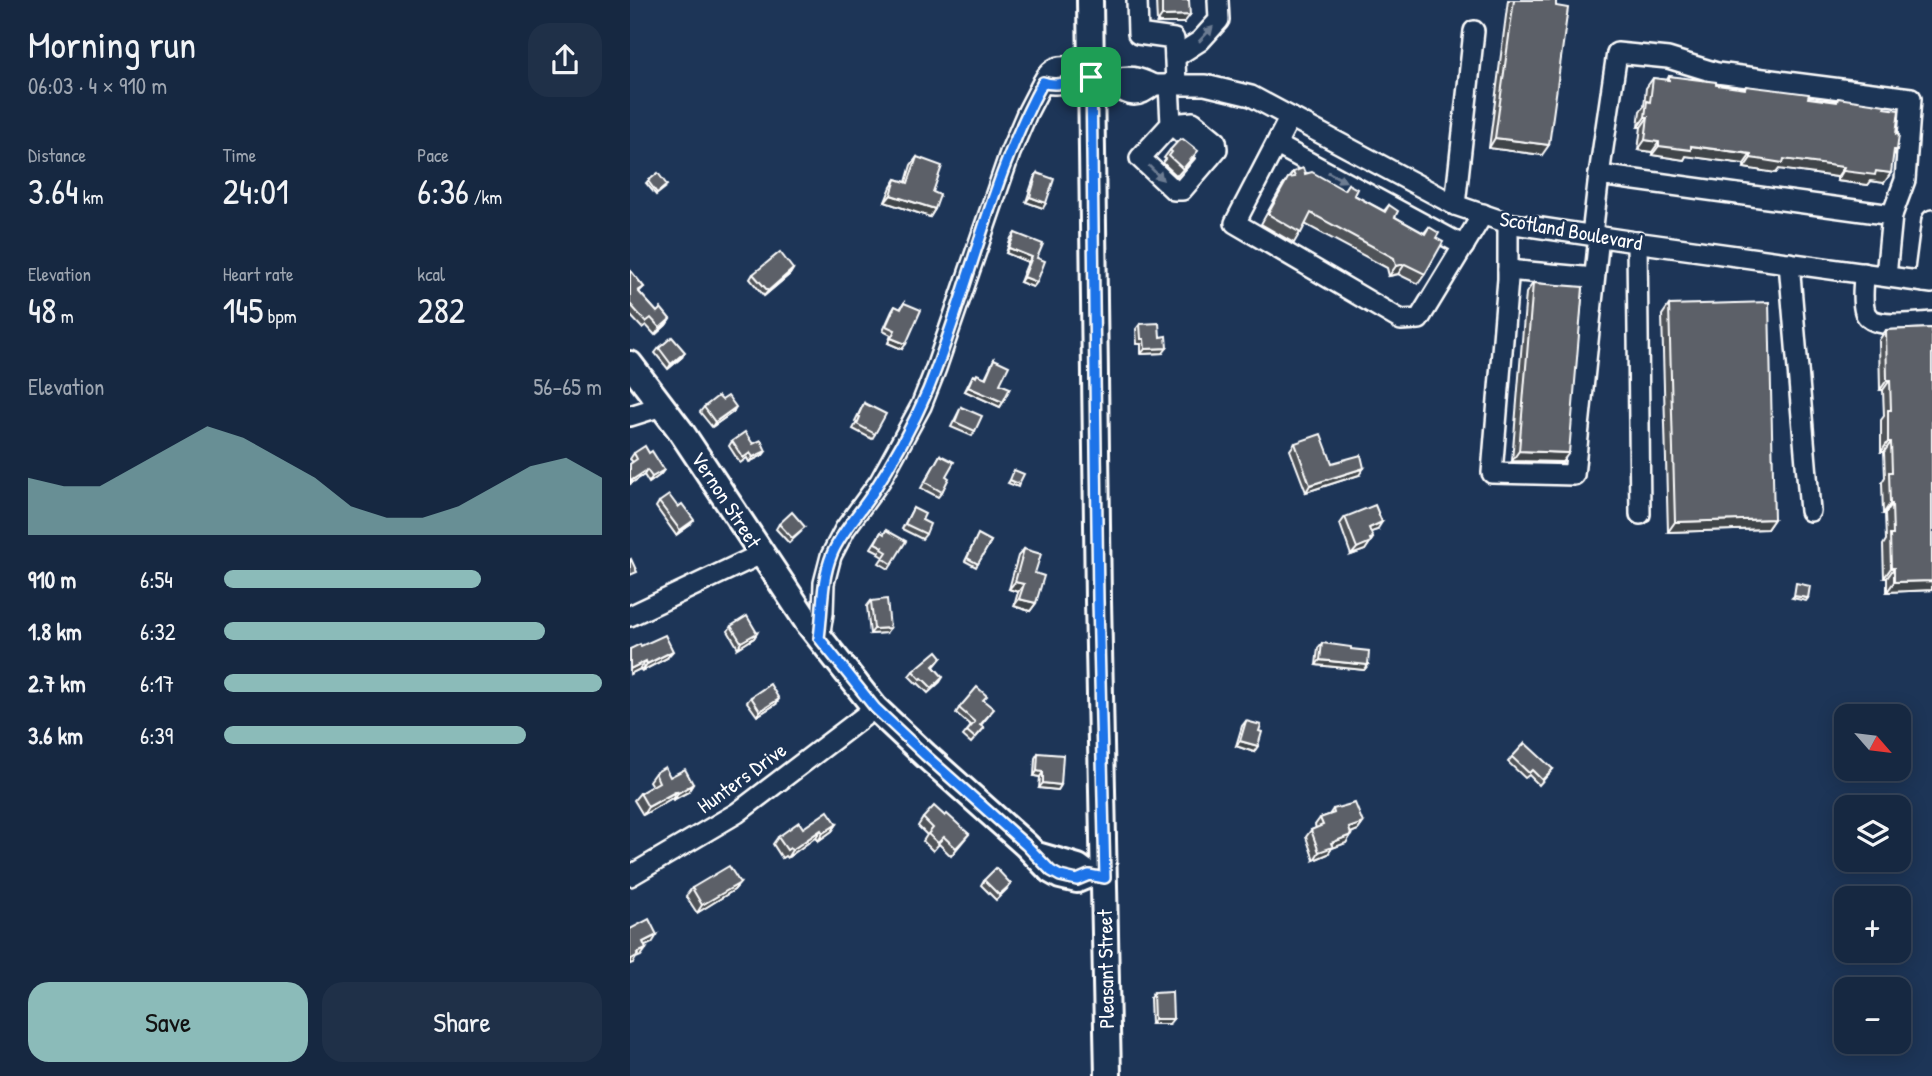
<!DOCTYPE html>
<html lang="en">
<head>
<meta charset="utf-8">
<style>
  :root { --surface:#162841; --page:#1f3048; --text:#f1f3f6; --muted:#9ea6b1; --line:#35445a; --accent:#8bbbb9 }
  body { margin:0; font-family:"Patrick Hand",sans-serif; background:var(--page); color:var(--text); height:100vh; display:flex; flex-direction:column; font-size:26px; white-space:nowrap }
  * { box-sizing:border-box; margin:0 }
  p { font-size:23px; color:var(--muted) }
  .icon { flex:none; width:38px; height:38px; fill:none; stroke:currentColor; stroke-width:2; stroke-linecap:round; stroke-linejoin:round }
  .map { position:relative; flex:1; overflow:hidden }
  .side { display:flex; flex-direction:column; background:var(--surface); width:630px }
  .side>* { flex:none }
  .needle { width:46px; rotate:118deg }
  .fabs { position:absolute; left:1204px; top:704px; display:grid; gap:14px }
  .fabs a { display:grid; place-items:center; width:77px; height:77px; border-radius:14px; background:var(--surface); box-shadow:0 4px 18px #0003,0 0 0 2px var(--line); font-size:35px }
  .pin { position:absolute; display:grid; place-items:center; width:60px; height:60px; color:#fff; margin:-30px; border-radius:14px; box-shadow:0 4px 10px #0006 }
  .round { display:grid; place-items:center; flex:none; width:74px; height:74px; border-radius:21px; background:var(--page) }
  .summary { display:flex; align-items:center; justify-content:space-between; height:119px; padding:0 28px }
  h1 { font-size:38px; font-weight:600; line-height:52px }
  .stats { display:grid; grid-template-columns:repeat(3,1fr); gap:10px; height:119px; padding:7px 28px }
  .stats div { display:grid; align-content:center }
  .stats b { font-size:35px; font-weight:600 }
  .stats small { font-size:19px; font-weight:400 }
  .stats p { font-size:19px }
  .chart { height:196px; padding:14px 28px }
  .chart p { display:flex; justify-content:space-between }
  .chart svg { width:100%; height:126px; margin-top:7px; fill:var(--accent); opacity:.7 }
  .primary-button { display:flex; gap:14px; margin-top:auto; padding:14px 28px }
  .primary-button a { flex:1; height:80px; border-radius:21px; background:var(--accent); color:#111; font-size:28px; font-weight:600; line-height:80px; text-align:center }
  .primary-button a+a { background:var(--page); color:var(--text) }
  ul { padding:0 28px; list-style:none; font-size:23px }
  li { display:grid; grid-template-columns:112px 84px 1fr; align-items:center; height:52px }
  li i { height:18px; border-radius:9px; background:var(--accent) }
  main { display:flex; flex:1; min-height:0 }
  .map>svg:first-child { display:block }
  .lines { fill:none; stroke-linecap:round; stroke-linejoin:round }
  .minor-casing { stroke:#fff; stroke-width:24 }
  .major-casing { stroke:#fff; stroke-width:30 }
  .minor { stroke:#1d3557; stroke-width:19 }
  .major { stroke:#1d3557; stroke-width:24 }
  .wall { fill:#4f5359; stroke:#fff; stroke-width:2 }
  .shaded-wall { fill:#404448; stroke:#fff; stroke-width:2 }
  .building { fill:#5c6167; stroke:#fff; stroke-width:2 }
  .oneway { fill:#6c7c92 }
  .route-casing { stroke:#fff; stroke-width:14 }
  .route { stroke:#1a73e8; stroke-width:9 }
  .labels { text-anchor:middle; stroke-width:5; stroke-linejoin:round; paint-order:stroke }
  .street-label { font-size:21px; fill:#fff; stroke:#1d3557 }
</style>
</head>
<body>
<main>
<section class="side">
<div class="summary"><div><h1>Morning run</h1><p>06:03 · 4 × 910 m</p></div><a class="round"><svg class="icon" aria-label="share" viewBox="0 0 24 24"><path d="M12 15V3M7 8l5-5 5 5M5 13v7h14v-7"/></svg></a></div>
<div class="stats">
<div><p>Distance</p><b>3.64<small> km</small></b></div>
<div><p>Time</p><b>24:01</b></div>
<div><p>Pace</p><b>6:36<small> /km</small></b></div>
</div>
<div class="stats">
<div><p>Elevation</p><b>48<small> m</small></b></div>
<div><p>Heart rate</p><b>145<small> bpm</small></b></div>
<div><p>kcal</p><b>282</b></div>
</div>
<div class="chart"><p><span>Elevation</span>56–65 m</p>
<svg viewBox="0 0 160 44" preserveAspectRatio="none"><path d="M0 44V24L10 27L20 27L30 20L40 13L50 6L60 10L70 17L80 24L90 34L100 38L110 38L120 34L130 27L140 20L150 17L160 24V44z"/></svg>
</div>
<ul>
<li><b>910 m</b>6:54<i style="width:68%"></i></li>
<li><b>1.8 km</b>6:32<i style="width:85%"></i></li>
<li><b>2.7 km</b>6:17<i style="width:100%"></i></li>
<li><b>3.6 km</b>6:39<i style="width:80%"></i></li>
</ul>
<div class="primary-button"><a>Save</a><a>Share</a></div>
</section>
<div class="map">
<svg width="1302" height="1076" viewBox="0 0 1302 1076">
  <rect width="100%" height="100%" fill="#1d3557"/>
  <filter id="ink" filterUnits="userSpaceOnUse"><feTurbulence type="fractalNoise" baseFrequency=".0143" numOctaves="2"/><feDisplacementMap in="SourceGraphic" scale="14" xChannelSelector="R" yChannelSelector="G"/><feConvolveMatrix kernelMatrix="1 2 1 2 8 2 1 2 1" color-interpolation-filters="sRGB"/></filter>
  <g filter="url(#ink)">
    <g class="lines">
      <!-- minor casing -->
      <g class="minor-casing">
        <g id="minor">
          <path d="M507,0L508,34L544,39L546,84"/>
          <path d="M545,57L570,41L589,20L588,0"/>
          <path d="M462,77C443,67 425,58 413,82C428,89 447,76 463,78C488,80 497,110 524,85C509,78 497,73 480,82"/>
          <path d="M539,84L541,124L510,158L544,190H552L587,149L586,141L563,122L541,124"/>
          <path d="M524,85H575L621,96L825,205L878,223L1012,243L1302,283"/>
          <path d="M660,117L605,223L771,320L789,319L853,214"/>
          <path d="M541,124L580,157"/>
          <path d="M647,145L834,246"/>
          <path d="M969,175L987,53L1038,58L1087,73L1281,98L1275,180L1262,215"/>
          <path d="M825,205L844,31"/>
          <path d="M878,223V279L862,473L944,475L969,236"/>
          <path d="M962,235L969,175L1262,215L1256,276"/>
          <path d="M1007,242L1010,514"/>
          <path d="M1159,263L1180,511"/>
          <path d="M878,270L964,278"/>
          <path d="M1234,273C1234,286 1231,300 1235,312C1241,330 1286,323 1302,322"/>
          <path d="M1294,282L1302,220"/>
          <path d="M0,416L32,406"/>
          <path d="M0,616L131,554"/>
          <path d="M189,638L193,613L194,583L201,556L215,529L250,481L291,406L306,368L380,153L397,113L413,82"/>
          <path d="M0,876L107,813L245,708"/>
        </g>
      </g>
      <!-- major casing -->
      <g class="major-casing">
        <g id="major">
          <path d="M460,0L468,600L478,1076"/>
          <path d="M0,364L50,430L178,623L245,708L295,755L396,845L421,871L430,876L447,880L459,875L448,867L407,855"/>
        </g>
      </g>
      <!-- minor -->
      <use href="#minor" class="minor"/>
      <!-- major -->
      <use href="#major" class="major"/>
    </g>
    <!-- wall -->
    <g class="wall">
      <path d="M526,0H559L554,23H527Z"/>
      <path d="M878,0H926L912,155L859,148Z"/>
      <path d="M1039,76L1086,85L1113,89L1116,86L1178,98L1206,101L1208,98L1254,108L1266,134L1267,150L1263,156L1254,183L1241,181L1238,185L1207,181V177L1149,169L1146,173L1114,168V164L1056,156L1054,160L1022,155V152L1008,150L1011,127H1008L1010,111L1014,106L1016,88L1023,78L1037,80Z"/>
      <path d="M540,150L563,158L547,176L533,163L536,159L534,158Z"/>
      <path d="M287,157L303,192L305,209L300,217L255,202L261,187L266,179L276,182L281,165Z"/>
      <path d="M663,172L675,174L714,190L718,184L724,195L754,211L759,205L765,217L794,233L799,227L806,238L795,274L788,284L768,274L759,276L757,268L675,224L664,243L631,224L651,188Z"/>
      <path d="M407,173L413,208L396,202L404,178Z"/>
      <path d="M18,181L35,188L26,195L16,183Z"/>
      <path d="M385,233L407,258V282L403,287L390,282L398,262L376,253L381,238Z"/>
      <path d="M163,269L160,274L134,296L120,279L123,274Z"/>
      <path d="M0,270L14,287L9,292L27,312L40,319L36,325L25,335L16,325L12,328L0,315Z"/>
      <path d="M903,283L932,462L882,461L896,293Z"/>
      <path d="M274,303L272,349L258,343L261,335L253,331L262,311L265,306L270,309Z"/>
      <path d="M1039,305L1144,519L1137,529L1038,532L1032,315Z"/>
      <path d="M510,324L530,337L533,353L511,354V344H507L506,329Z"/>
      <path d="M1302,328V590L1257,592V578H1254L1253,545L1256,540L1255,514H1253L1252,482L1255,477L1254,452H1251V420L1254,416L1253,390H1250L1249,340L1256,330Z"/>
      <path d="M29,348L52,357L38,369L25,353Z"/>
      <path d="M364,359L373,402L370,407L335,391L343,375L355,378Z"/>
      <path d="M234,403L245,434L242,439L223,429L227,422L225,421Z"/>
      <path d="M74,407L103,412L82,427L70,412Z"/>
      <path d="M331,407L345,431L342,436L321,427Z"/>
      <path d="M102,441L123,444L136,451L133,455L119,462L117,458L110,463L99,446Z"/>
      <path d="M665,443L702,463L729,475L676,492L660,450Z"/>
      <path d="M4,453L34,470L30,475L19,483L14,475L0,484V464L3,462L0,459Z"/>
      <path d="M310,455L316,476L312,492L308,497L291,488Z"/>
      <path d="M29,502L60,525L46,535L26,507Z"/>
      <path d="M283,508L292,520L296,534L292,539L272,529Z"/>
      <path d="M715,517L747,530L740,532L743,538L735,550L721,555L710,524Z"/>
      <path d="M149,524L171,532L159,543L146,529Z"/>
      <path d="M251,532L262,564L259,569L249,563L253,557L248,554L249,552L241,548Z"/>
      <path d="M347,537L361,541L346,567L335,561Z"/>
      <path d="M394,549L405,573L406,603L400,611L384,606L388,592L379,589L388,556Z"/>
      <path d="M241,601L256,633L240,634L237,606Z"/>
      <path d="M101,626L127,633L124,638L108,648L98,631Z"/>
      <path d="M692,643L721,649L738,665L734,670L686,665L688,648Z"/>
      <path d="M11,646L37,658L12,671L10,669L0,674V649Z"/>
      <path d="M312,657L304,667L313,677L310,682L298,693L288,683L287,684L279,676L283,671Z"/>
      <path d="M121,697L146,704L127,716L117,702Z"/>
      <path d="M354,700L360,714L351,725L354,728L341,743L333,736L341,726L326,713L329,708Z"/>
      <path d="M616,721L624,752L606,746L612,726Z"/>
      <path d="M408,753L431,785L428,790L409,788L410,777L404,776L405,758Z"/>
      <path d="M882,757L923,769L909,785L899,775L895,778L878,762Z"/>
      <path d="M25,773L40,777L63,784L58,792L43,800L42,798L13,815L4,800L10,793L22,786L19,781Z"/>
      <path d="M703,809L733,823L728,830L720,833L721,835L716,843L702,848L698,854L684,860L676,837L681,830L686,828L685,825L690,818L699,815Z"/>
      <path d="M315,816L339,834L321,856L309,844L303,851L293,841L297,835L288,826L293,818Z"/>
      <path d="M207,824L202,831L188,841L186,837L157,858L155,856L152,858L143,844L148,837L173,828Z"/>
      <path d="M354,880L377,889L366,900L351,885Z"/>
      <path d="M110,883L104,890L67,913L56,896L62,888Z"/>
      <path d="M523,993L539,1024H521L520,998Z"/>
    </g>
    <!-- shaded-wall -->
    <g class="shaded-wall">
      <path d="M560,15L554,23H527L532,16Z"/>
      <path d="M1015,117H1018L1011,127H1008Z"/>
      <path d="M865,138L919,145L912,155L859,148Z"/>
      <path d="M1015,140L1029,142L1022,152L1008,150Z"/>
      <path d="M1029,146H1061L1121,154L1114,164L1056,156L1054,160L1022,155Z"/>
      <path d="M1121,158L1154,159L1214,167L1207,177L1149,169L1146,173L1114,168Z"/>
      <path d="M1213,171H1246L1261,173L1254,183L1241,181L1238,185L1207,181Z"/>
      <path d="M261,195L305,209L300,217L255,202Z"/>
      <path d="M400,197L416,203L413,208L396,202Z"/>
      <path d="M379,248L402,257L398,262L376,253Z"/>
      <path d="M775,264L768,274L759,276L766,266Z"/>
      <path d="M163,269L160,274L134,296L138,291Z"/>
      <path d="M394,277L407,282L403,287L390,282Z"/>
      <path d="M40,319L36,325L25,335L30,328Z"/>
      <path d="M261,338L276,344L272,349L258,343Z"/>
      <path d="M537,348L533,353L511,354L515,349Z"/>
      <path d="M55,352L52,357L38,369L41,364Z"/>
      <path d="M1257,380H1260L1253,390H1250Z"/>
      <path d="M338,387L373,402L370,407L335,391Z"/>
      <path d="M106,407L103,412L82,427L85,422Z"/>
      <path d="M1258,442H1261L1254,452H1251Z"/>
      <path d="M136,451L133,455L119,462L123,457Z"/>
      <path d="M889,451L939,453L932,462L882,461Z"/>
      <path d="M734,468L729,475L676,492L680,485Z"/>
      <path d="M17,470L14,475L0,484L2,480Z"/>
      <path d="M34,470L30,475L19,483L22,477Z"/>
      <path d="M380,480L389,484L388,487L378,483Z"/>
      <path d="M1260,504H1262L1255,514H1253Z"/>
      <path d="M1144,519L1137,529L1038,532L1045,522Z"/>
      <path d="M64,520L60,525L46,535L50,530Z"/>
      <path d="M752,522L747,530L733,535L739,528Z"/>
      <path d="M743,538L735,550L721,555L727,548Z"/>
      <path d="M1261,568H1264L1257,578H1254Z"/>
      <path d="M1302,581V590L1257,592L1264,582Z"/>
      <path d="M385,582L394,584L388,592L379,589Z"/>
      <path d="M1164,596L1178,598L1176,601L1162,598Z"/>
      <path d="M389,599L406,603L400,611L384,606Z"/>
      <path d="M260,628L256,633L240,634L244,629Z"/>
      <path d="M127,633L124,638L108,648L111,642Z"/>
      <path d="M43,651L37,658L12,671L17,664Z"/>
      <path d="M690,660L738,665L734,670L686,665Z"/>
      <path d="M16,661L10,669L0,674V669Z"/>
      <path d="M149,699L146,704L127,716L130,711Z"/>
      <path d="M610,741L628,746L624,752L606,746Z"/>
      <path d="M407,771L413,772L410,777L404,776Z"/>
      <path d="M413,783L431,785L428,790L409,788Z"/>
      <path d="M63,784L58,792L43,800L48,793Z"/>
      <path d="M47,791L42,798L13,815L18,807Z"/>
      <path d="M733,823L728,830L713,836L719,828Z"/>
      <path d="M207,824L202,831L188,841L193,833Z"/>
      <path d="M191,830L186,837L157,858L162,850Z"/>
      <path d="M721,835L716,843L702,848L698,854L684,860L689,852L701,843Z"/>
      <path d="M110,883L104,890L67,913L72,905Z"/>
      <path d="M27,935L22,943L7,950L13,942Z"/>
      <path d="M16,949L11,956L6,958L3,963L0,964V960L7,953Z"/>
      <path d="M524,1019H543L539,1024H521Z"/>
    </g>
    <!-- building -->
    <g class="building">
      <path d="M532,0H559L560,15L532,16Z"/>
      <path d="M884,0H926V6L938,8L919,145L865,138Z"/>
      <path d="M1039,76L1086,82V85L1115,89L1116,86L1179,94L1178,98L1207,102L1208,98L1255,105L1254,108L1269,110L1266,134L1269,135L1267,150H1264L1261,173L1246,171L1245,175L1213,171L1214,167L1154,159L1153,163L1121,158V154L1061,146V150L1029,146V142L1015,140L1018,117H1015L1017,101L1020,102L1023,78L1039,80Z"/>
      <path d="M550,139L552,140L553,139L568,151L553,169L539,156L542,152L540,150Z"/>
      <path d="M287,157L312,166L303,192L310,195L305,209L261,195L266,179L278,183Z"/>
      <path d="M673,168L675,174L682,172L714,190L718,184L727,189L724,195L755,212L759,205L768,211L765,217L795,234L799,227L809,233L806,238L813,242L795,274L775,264L766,266L764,258L681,213L671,233L638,214L658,178L665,177L663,172Z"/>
      <path d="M28,173L37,185L27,193L18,181Z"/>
      <path d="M407,173L424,179L416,203L400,197Z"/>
      <path d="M385,233L413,244L407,258L415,261L407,282L394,277L402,257L379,248Z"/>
      <path d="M150,252L163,269L138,291L123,274Z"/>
      <path d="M0,270L14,287L8,291L27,312L31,308L40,319L30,328L21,318L16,322L0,304Z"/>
      <path d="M903,283L953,287L939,453L889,451Z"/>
      <path d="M1139,302L1144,519L1045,522L1039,305Z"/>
      <path d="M274,303L291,310L276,344L261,338L265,330L256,326L265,306L271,309Z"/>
      <path d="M529,323L530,337L536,336L537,348L515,349L514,339H511L510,324Z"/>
      <path d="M1302,328V581L1264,582V568H1261L1260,535H1263L1262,504H1260L1259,472H1262L1261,442H1258V410H1261L1260,380H1257L1256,330Z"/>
      <path d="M42,337L55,352L41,364L29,348Z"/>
      <path d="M364,359L379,366L370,384L380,388L373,402L338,387L343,375L346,377L347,374L356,378Z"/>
      <path d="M88,396L92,400L98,396L106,407L85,422L74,407Z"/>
      <path d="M234,403L256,414L245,434L227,424L230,417L228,416Z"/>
      <path d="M331,407L352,416L345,431L325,422Z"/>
      <path d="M115,432L123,444L131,440L136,451L123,457L120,453L113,458L102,441Z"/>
      <path d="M691,434L702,463L731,455L734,468L680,485L665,443Z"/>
      <path d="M15,446L19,453L22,451L34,470L22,477L17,470L2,480L0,478V464L7,459L4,453Z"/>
      <path d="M310,455L324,462L316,476L319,478L312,492L295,482Z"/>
      <path d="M384,470L394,474L389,484L380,480Z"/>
      <path d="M39,495L48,507L52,504L64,520L50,530L29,502Z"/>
      <path d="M745,505L752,522L739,528L743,538L740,539L741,542L727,548L715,517Z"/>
      <path d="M283,508L295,514L292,520L300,524L296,534L275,524Z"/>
      <path d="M162,512L175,527L162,538L149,524Z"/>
      <path d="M256,530L276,541L262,564L253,558L257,552L252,549L253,547L245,543L251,532L254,534Z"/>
      <path d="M348,534L361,541L348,564L337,558Z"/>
      <path d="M394,549L411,554L405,573L414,576L406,603L389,599L394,584L385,582Z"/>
      <path d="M1,559L7,572L0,575V560Z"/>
      <path d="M1166,583L1180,586L1178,598L1164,596Z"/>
      <path d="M257,599L260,628L244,629L241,601Z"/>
      <path d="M117,616L127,633L111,642L101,626Z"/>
      <path d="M35,635L43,651L17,664L16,661L0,669V649L10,644L11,646Z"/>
      <path d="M692,643L721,647V649L739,651L738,665L690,660Z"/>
      <path d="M307,651L312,657L303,666L313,677L302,688L292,678L290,679L283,671Z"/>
      <path d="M140,684L149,699L130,711L121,697Z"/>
      <path d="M347,687L357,696L353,700L364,709L350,725L354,728L345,738L337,731L345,722L329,708Z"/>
      <path d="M616,721L631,725L629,731L632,732L628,746L610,741Z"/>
      <path d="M895,743L923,769L912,780L902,770L899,773L882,757Z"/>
      <path d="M408,753L433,755L431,785L413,783V772L407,771Z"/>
      <path d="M35,767L40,777L55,769L63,784L48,793L47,791L18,807L10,793L29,782L25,773Z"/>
      <path d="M725,803L733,823L719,828L721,835L701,843L703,847L689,852L681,830L693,825L690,818L704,813L703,809Z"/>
      <path d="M304,806L315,816L317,814L339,834L326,848L314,837L308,843L298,834L303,828L293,818Z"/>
      <path d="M198,811L207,824L193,833L191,830L162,850L160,848L157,850L148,837L169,822L173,828Z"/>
      <path d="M99,866L110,883L72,905L62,888Z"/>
      <path d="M366,868L381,884L369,895L354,880Z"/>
      <path d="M19,919L27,935L13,942L16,949L7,953L8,955L0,960V929Z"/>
      <path d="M542,992L543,1019H524L523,993Z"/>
    </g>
    <!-- one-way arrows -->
    <defs><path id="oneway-solid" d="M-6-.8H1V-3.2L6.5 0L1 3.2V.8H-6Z" transform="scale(1.75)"/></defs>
    <g class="oneway">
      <use href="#oneway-solid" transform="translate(576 34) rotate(-47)"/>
      <use href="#oneway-solid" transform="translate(526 173) rotate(45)"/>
      <use href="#oneway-solid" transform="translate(707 177) rotate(28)"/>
    </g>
  </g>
  <g class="lines" filter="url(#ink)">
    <!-- route casing -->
    <g class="route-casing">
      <path id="route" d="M461,77L468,600L475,878L459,875L447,880L430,876L421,871L396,845L295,755L245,708L189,638C193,610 191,581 202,554C211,533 227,516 240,497C262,463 282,427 298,390C339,290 361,176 413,82C427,88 446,79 461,77Z"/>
    </g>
    <!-- route -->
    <use href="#route" class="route"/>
  </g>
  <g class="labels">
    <!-- street labels -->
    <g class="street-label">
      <text transform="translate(941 231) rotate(10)" y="7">Scotland Boulevard</text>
      <text transform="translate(96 500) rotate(57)" y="7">Vernon Street</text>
      <text transform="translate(112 778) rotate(-36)" y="7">Hunters Drive</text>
      <text transform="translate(476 969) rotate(-91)" y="7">Pleasant Street</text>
    </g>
  </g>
</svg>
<div class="fabs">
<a><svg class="needle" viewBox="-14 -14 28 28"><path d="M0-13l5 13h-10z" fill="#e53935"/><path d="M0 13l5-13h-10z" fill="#9ea6b1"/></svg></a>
<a><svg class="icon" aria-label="layers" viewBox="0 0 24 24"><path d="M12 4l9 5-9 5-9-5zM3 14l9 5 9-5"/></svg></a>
<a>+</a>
<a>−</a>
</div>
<div class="pin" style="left:461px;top:77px;background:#1e9e55"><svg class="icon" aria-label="arrive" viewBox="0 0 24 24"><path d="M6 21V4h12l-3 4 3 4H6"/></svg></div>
</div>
</main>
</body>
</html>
